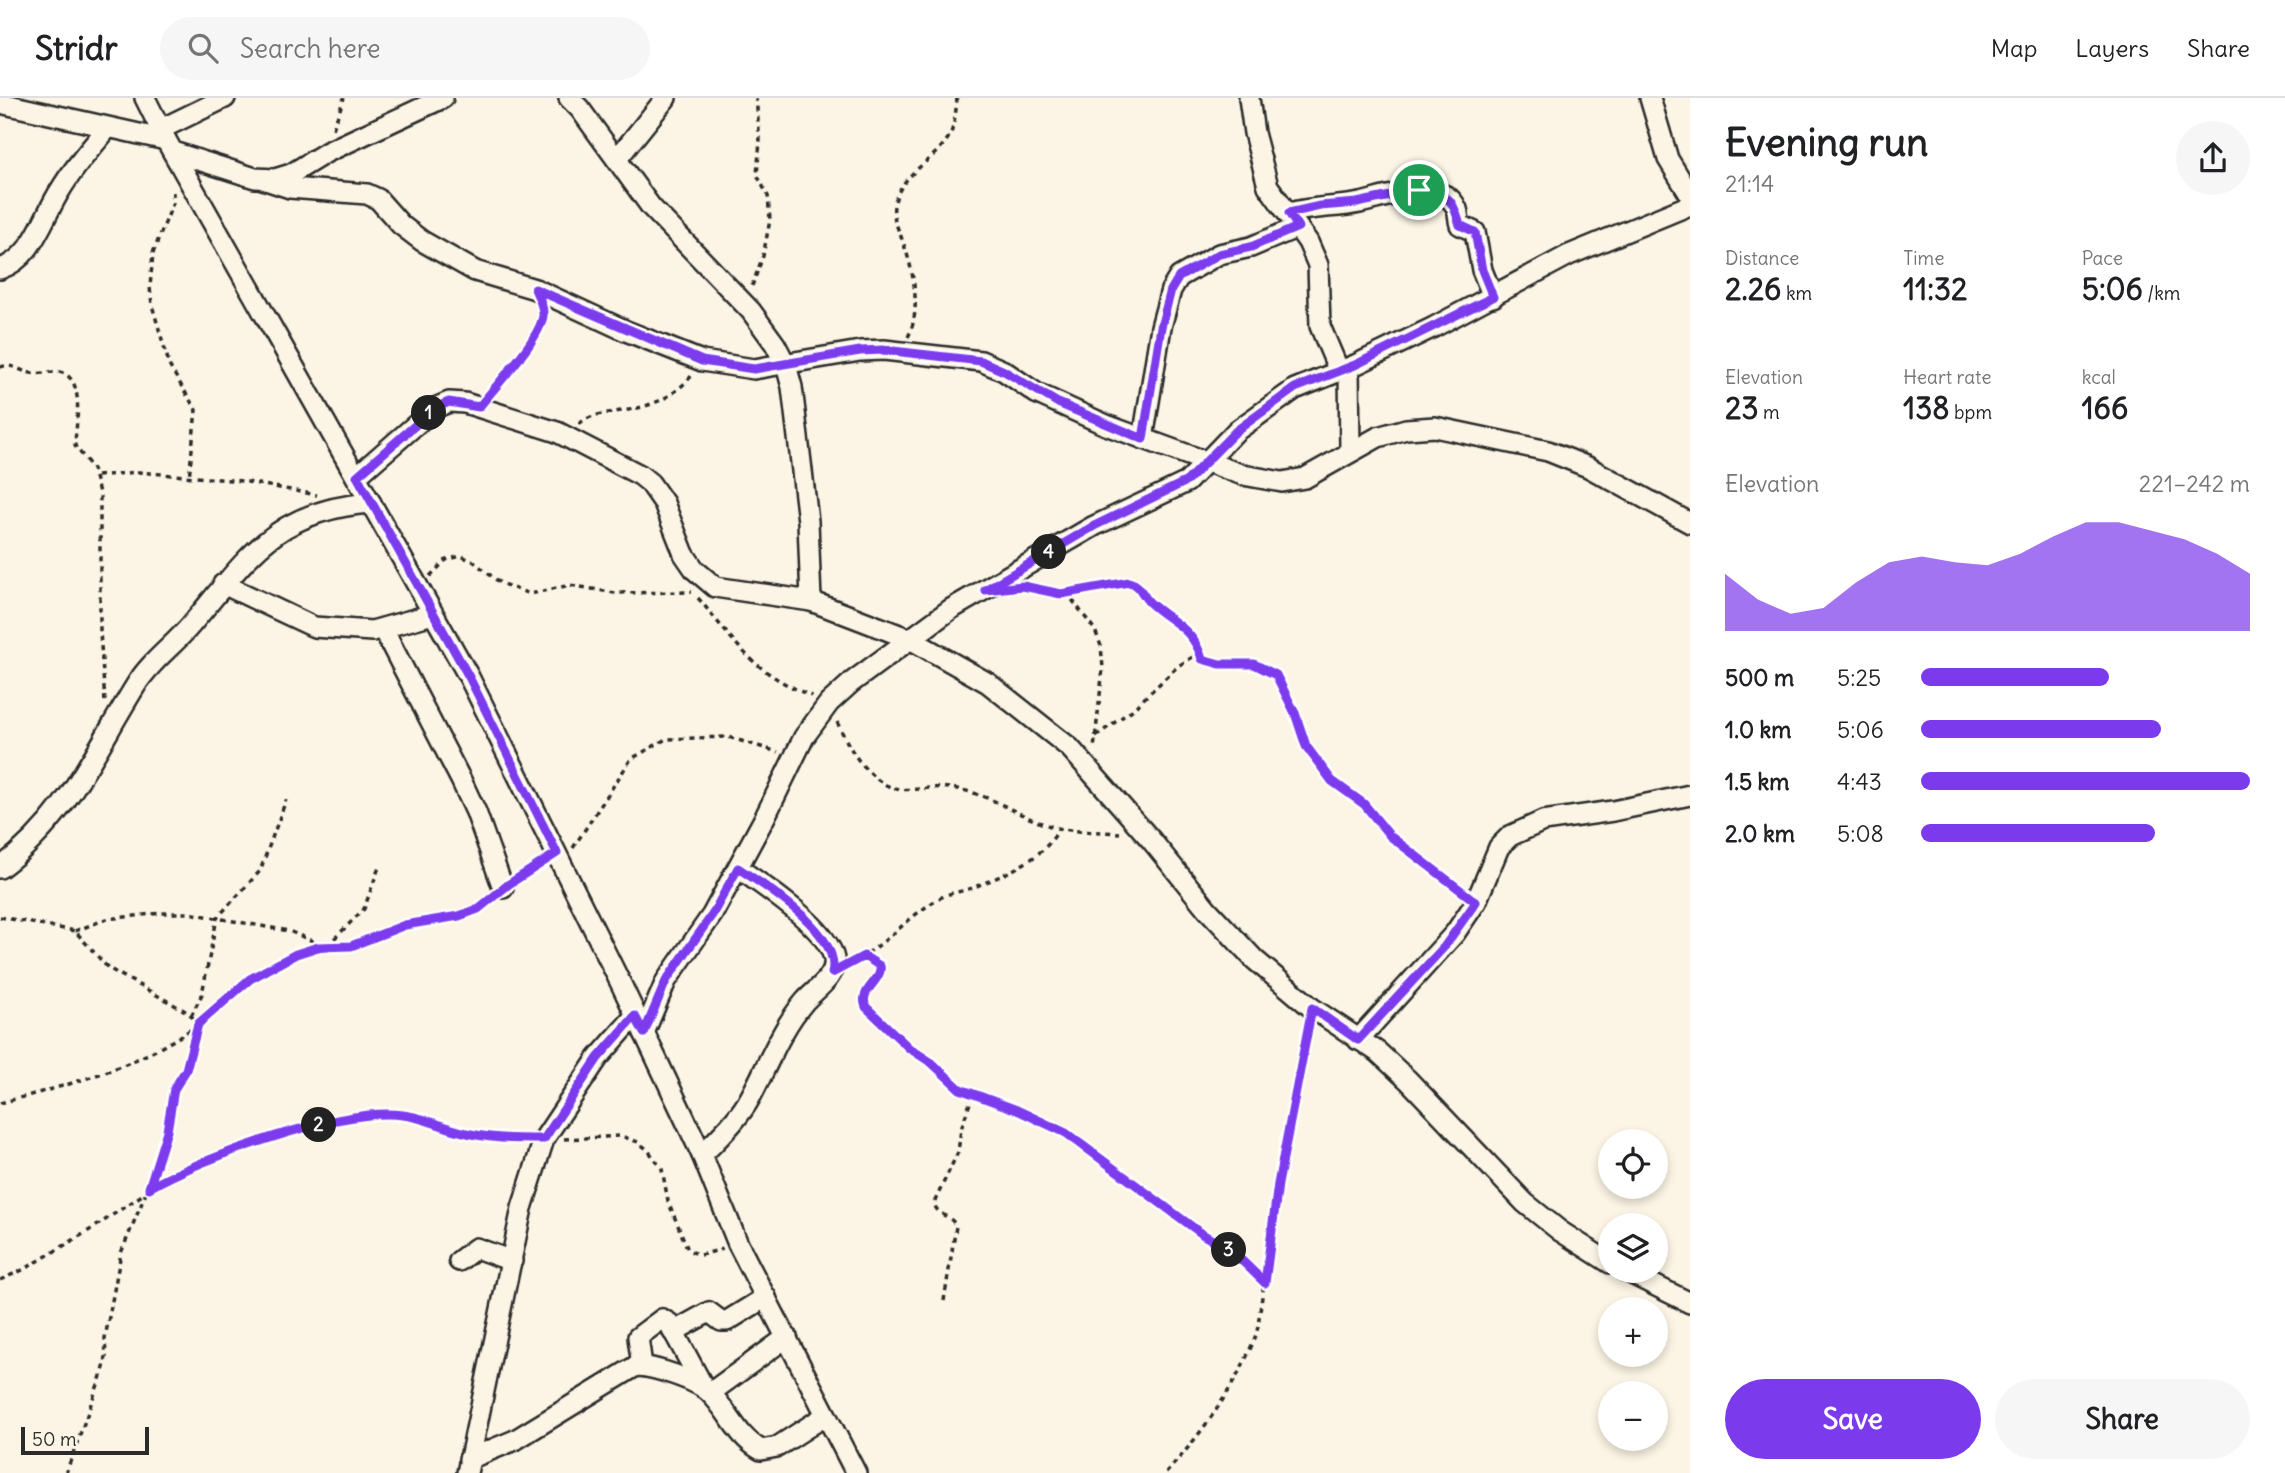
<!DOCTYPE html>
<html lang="en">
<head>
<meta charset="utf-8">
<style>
  :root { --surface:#fff; --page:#f6f6f6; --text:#202124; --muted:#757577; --line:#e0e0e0; --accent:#7c3aed }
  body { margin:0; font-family:Delius,sans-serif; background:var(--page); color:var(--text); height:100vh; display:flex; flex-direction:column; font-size:26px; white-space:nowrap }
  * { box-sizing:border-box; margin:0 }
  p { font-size:23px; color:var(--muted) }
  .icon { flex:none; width:38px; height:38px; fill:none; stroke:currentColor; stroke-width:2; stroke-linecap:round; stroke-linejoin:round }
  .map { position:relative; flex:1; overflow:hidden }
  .side { display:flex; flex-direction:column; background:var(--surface); width:595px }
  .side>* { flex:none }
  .buttons { position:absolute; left:1598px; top:1031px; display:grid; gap:14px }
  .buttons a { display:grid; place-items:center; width:70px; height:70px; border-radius:50%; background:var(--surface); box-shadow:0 4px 10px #0003; font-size:35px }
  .scale { position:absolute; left:21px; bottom:18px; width:128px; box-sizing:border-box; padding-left:7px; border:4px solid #2b2b2b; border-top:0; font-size:19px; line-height:24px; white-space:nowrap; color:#2b2b2b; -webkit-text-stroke:5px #fcf5e5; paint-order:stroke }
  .pin { position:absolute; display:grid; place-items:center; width:60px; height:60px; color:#fff; margin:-30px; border:4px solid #fff; border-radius:50%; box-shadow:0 2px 7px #0007 }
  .km { position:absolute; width:35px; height:35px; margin:-18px; border-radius:50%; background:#222; color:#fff; font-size:19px; line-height:35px; text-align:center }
  .round { display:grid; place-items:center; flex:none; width:74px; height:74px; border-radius:37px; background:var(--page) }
  .overview { display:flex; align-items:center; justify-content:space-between; height:119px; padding:0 35px }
  h1 { font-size:38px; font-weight:800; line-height:52px }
  .stats { display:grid; grid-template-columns:repeat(3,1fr); gap:10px; height:119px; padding:7px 35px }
  .stats div { display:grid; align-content:center }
  .stats b { font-size:30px; font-weight:800 }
  .stats small { font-size:19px; font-weight:400 }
  .stats p { font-size:19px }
  .chart { height:196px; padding:14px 35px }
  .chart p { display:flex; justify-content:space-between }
  .chart svg { width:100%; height:126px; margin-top:7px; fill:var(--accent); opacity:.7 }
  .cta { display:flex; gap:14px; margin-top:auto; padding:14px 35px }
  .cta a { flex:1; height:80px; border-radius:42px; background:var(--accent); color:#fff; font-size:28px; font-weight:800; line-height:80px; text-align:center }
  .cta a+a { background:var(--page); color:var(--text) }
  ul { padding:0 35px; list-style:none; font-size:23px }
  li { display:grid; grid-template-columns:112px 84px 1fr; align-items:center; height:52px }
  li i { height:18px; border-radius:9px; background:var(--accent) }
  header { display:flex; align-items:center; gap:42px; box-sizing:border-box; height:98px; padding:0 35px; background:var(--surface); border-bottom:2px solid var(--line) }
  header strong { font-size:33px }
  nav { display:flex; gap:38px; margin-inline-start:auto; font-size:24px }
  .search { width:490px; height:63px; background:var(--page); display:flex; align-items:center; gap:18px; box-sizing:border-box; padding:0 24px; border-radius:38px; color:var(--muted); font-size:26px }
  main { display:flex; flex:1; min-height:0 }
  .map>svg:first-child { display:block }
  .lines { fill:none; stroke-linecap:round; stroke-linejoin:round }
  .street-casing { stroke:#2b2b2b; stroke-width:24 }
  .path { stroke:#2b2b2b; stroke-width:3.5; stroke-dasharray:5 5; stroke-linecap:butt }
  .street { stroke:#fcf5e5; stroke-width:19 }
  .route-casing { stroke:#fff; stroke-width:14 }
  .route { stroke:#7c3aed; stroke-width:9 }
</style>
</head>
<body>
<header>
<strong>Stridr</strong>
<div class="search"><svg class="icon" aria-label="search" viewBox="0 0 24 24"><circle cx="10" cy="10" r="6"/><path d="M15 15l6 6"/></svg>Search here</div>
<nav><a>Map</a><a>Layers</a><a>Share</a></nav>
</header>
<main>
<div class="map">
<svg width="1690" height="1375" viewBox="0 0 1690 1375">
  <rect width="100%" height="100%" fill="#fcf5e5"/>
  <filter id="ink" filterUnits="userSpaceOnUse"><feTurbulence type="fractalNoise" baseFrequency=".0143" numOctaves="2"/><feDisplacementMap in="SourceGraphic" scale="14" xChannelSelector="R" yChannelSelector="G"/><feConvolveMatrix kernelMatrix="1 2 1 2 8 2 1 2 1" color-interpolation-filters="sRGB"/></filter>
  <g filter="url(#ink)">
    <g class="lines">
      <!-- street casing -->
      <g class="street-casing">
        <g id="street">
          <path d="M145,0L166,42L469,579L622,888L702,1057L738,1146L856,1375"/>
          <path d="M569,0L580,11L651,109L751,213L775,246L786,267L792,289L808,423L811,503"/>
          <path d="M1249,0L1254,35L1268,88L1308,144L1318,167L1320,228L1339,273"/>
          <path d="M1650,0L1668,61L1690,97"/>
          <path d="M0,5L166,42"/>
          <path d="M161,31L225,0"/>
          <path d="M173,54L255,80L275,81L291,76L327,54L443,0"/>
          <path d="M617,61L666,0"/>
          <path d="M263,81L290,90L367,96L378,101L401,127L422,143L475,173L535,191L626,233L702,263L754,271L860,253L884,252L981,263L1004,273L1036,295L1106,327L1243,377L1282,384L1305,380L1378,339L1406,331L1435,329L1548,353L1588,369L1690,425"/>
          <path d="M1289,115C1314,108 1336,110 1360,105C1384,100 1443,77 1457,111C1459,116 1458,122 1460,127L1475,134L1482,172L1493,199"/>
          <path d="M0,171C34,160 43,118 61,91C74,69 91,50 107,31"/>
          <path d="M1349,270L1350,354"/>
          <path d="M1143,341L1161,229L1171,192L1179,179L1219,156L1251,149L1298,129"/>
          <path d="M357,378L435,310L449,304L465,305L557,334L640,377L650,385L664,405L684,456L695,472L715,489L811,503L910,541L988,585L1070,650L1152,743L1207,811L1255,862L1312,910L1378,954L1408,982L1525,1105L1560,1133L1610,1165"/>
          <path d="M223,486L314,529L372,533L433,516"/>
          <path d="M383,531L461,682L476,714L503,790"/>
          <path d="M0,770C67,720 93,656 136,587C150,564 172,549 190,528C248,460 274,412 371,405"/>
          <path d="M644,935L666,883L712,817L765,719L804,639L829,605L852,584L951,511L1094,428L1187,384L1236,333L1295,291L1355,267L1434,229L1569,157L1690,107"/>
          <path d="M1358,942L1455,835L1476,804L1499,749L1510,738L1543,723L1613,713L1690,697"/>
          <path d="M702,1057C719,1039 738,1022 750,1000C768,967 780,932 805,903C816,891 837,878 834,861C829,831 763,787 738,770"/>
          <path d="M459,1163L476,1150L512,1163"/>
          <path d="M1624,1172L1690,1205"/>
          <path d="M673,1234L709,1214L721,1223H727L766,1199"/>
          <path d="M642,1268L638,1239L662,1221L669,1225L704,1290"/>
          <path d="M710,1295L787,1239"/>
          <path d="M469,1361L515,1342L636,1268C653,1268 696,1282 709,1294C729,1313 736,1338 761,1352L777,1349L825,1318"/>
          <path d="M467,1375L522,1110L544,1041L598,960L635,918"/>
        </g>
      </g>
      <!-- path -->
      <g class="path">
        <path d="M333,31L344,0"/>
        <path d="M173,94V105L153,155L150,189L152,207L170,269L196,312L189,380"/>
        <path d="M752,188L763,158L770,122L768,98L757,77L760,43L756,0"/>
        <path d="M908,239C922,212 913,171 903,144C899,132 892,121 894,108C900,74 935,64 950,37C955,27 956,11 957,0"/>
        <path d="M0,269C13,265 19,273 31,275C40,277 50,273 59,274C87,279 75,328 75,348L93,371L100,399V534L105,604"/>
        <path d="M489,296L536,237L543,213"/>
        <path d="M579,326C589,317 602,316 615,314C647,310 672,302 693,276"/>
        <path d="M97,378L138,374L242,383L317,397"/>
        <path d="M430,478L446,462L461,458L473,463L500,485L530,496L570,487L615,495L692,494"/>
        <path d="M1025,488L1070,499L1095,532L1101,548L1103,570L1094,651"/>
        <path d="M1064,496L1134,485L1149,504L1190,536L1202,561"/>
        <path d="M698,500C737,546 753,575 812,598"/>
        <path d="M837,624C849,649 861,673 886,687C906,697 929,687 950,690C988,694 1015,717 1050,728C1073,735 1097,733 1120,735"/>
        <path d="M1096,638L1132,612L1178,568L1193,559L1220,567L1254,566L1276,577L1295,615L1306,648L1332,683L1364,706L1390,738L1463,794"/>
        <path d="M573,750L631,661L666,641L728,639L778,654"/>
        <path d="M518,781L544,764"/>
        <path d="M0,819L75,833L108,870L189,915L198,926L186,972L174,991L167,1033L156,1071L121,1155L105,1240L106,1259L104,1270L66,1375"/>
        <path d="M75,833L107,821L162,815H189L289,833L326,849L364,811L379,769"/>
        <path d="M864,858L882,871C875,884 859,894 866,909L909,950L932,965L960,991L1017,1012L1066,1035L1202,1136L1233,1154L1265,1185"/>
        <path d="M850,865C885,849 908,817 942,799C951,794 962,794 972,790C1003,777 1044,762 1059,730"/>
        <path d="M191,918L202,896L217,820L260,773L286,702"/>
        <path d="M0,1005C69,987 138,969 197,927C231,903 256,871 297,856C316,849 335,851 354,847C371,843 387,832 404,827C434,819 463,823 489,802"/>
        <path d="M564,1041L621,1038L638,1044L648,1052L662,1071L668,1103L688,1152L700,1157L723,1151"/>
        <path d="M0,1182L25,1171L95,1129L173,1076L259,1044L300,1032L378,1015L403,1017L482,1037L525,1041"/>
        <path d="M944,1203L956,1128C951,1117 937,1118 934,1105L958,1054L961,1031L973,996"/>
        <path d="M1166,1375C1202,1336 1239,1284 1257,1234L1278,1086L1308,929"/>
      </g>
      <!-- street -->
      <use href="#street" class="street"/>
    </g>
  </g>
  <g class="lines" filter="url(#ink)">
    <!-- route casing -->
    <g class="route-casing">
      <path id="route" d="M1419,92C1450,98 1451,98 1460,127L1475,134L1482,172L1493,199L1355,267L1295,290L1236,333L1187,383L1094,428L985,492L1023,488L1061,496L1129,484C1141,487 1141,496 1149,504C1170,524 1193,529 1202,561L1220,566H1254L1276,577L1295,615L1306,648L1332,683L1364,706L1390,738L1476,804L1444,849L1358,942L1312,910L1278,1086L1265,1185L1233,1154L1202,1136L1066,1035L1017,1012L960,991L932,965L909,950L866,909C858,891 883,883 880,868L864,858L832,875C842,836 767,789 738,770L712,817L666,883L644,935L635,918L598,960L544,1041C516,1041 487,1041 459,1033C441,1028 422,1019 403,1017C342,1009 203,1059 149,1090L167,1033L174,991L186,972L198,926L250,881L296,856L318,849L351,848L405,827L459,818L478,811L509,786L557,755L469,579L357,378L435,310L449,304L479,309C496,287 539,243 543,218C544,209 539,200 535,191L702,263L754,271L860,253L884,252L981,263L1004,273L1058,305L1143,341L1161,229L1171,192L1179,179L1219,156L1251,149L1298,129L1289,115L1320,108L1357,105Z"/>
    </g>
    <!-- route -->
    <use href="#route" class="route"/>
  </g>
</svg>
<div class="buttons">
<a><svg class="icon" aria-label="locate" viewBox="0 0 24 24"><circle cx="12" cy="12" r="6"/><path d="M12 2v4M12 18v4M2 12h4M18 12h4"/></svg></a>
<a><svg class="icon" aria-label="layers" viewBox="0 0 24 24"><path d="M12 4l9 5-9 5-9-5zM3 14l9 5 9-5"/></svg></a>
<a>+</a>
<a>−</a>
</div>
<div class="scale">50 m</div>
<div class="pin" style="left:1419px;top:92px;background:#1e9e55"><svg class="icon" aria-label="arrive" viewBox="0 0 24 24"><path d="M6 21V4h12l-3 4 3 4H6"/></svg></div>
<b class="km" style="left:429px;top:315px">1</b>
<b class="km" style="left:319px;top:1027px">2</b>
<b class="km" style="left:1229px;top:1152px">3</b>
<b class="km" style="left:1049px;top:454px">4</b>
</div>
<section class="side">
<div class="overview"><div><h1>Evening run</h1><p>21:14</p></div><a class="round"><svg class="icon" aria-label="share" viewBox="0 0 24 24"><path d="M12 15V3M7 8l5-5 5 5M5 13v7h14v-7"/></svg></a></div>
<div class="stats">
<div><p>Distance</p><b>2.26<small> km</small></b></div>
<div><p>Time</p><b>11:32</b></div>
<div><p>Pace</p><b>5:06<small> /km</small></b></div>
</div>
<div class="stats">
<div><p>Elevation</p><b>23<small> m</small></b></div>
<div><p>Heart rate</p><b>138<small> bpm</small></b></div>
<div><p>kcal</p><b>166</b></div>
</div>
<div class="chart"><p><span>Elevation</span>221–242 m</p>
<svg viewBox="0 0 160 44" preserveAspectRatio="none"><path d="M0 44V24L10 33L20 38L30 36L40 27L50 20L60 18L70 20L80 21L90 17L100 11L110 6L120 6L130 9L140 12L150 17L160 24V44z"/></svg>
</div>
<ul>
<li><b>500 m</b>5:25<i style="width:57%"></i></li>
<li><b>1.0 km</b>5:06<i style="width:73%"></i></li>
<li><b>1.5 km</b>4:43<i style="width:100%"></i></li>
<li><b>2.0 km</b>5:08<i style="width:71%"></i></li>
</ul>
<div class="cta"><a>Save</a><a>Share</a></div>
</section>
</main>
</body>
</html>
